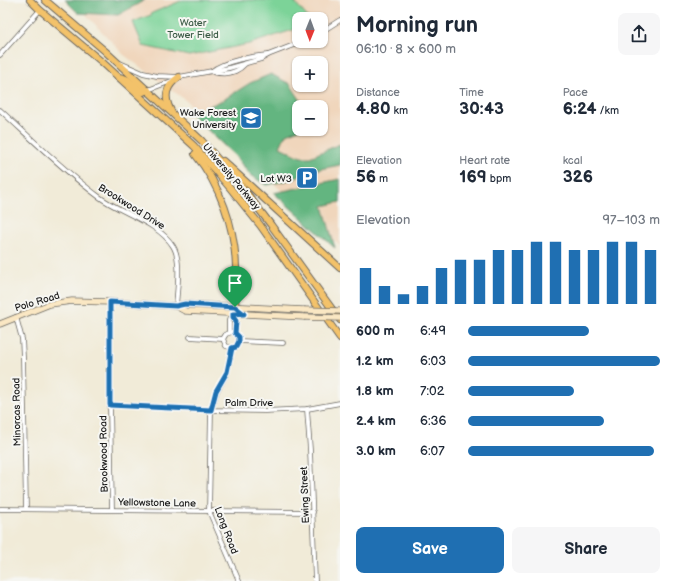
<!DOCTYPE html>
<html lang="en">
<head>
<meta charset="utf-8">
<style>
  :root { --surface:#fff; --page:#f6f6f7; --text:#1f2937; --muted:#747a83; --accent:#1f6fb2 }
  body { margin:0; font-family:"Balsamiq Sans",sans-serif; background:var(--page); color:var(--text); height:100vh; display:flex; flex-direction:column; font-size:15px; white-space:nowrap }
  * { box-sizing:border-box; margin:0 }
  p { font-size:13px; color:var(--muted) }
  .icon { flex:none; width:22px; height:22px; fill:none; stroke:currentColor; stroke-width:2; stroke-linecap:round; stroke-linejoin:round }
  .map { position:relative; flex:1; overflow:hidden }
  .sheet { display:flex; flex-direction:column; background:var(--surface); width:336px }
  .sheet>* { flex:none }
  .needle { width:26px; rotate:181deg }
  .fabs { position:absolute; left:292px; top:12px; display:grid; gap:8px }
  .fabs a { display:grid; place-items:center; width:36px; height:36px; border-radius:8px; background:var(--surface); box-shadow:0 1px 3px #0004; font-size:20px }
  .pin { position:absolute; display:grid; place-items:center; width:34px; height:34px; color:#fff; margin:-41px -17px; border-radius:50% 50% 50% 0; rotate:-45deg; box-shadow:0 0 4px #0007 }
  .pin .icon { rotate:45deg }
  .round { display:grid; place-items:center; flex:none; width:42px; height:42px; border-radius:8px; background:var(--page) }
  .headline { display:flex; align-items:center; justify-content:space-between; height:68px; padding:0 16px }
  h1 { font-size:22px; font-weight:700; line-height:30px }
  .metrics { display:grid; grid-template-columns:repeat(3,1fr); gap:6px; height:68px; padding:4px 16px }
  .metrics div { display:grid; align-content:center }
  .metrics b { font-size:17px; font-weight:700 }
  .metrics small { font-size:11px; font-weight:400 }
  .metrics p { font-size:11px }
  .chart { height:112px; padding:8px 16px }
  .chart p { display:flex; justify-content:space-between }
  .chart svg { width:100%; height:72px; margin-top:4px; stroke:var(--accent); stroke-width:6 }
  .cta { display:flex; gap:8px; margin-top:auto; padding:8px 16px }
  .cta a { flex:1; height:46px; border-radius:8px; background:var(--accent); color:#fff; font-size:16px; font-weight:700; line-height:46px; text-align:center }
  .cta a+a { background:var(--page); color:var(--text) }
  ul { padding:0 16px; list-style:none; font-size:13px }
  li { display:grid; grid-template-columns:64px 48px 1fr; align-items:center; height:30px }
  li i { height:10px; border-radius:5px; background:var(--accent) }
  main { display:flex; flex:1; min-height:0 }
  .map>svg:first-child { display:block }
  .built { fill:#f0d6bc; fill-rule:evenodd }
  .green { fill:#7bd398; stroke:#4c785a }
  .forest { fill:#64b580; stroke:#40684e }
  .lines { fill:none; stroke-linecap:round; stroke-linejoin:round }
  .street-casing { stroke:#67645e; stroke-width:5.5 }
  .secondary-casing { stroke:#67645e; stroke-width:7 }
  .primary-casing { stroke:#67645e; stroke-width:8 }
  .street { stroke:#fff; stroke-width:4 }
  .secondary { stroke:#fae7c3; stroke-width:5.5 }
  .primary { stroke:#f3c26a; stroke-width:6 }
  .secondary-bridge-casing { stroke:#67645e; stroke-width:7; stroke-linecap:butt }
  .secondary-bridge { stroke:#fae7c3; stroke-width:5.5 }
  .route-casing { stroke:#fff; stroke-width:8 }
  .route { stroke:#1f6fb2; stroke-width:5 }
  .labels { text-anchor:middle; stroke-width:4; stroke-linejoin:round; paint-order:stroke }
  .park-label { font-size:10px; fill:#3d5c47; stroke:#f6f6f2 }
  .poi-label { font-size:10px; fill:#1c1c1c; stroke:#f6f6f2; text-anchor:end }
  .street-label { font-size:10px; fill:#1c1c1c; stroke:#f6f6f2 }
</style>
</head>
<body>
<main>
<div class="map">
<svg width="340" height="581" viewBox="0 0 340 581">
  <rect width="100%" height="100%" fill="#f6f6f2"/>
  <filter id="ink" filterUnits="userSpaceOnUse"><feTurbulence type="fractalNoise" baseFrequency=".025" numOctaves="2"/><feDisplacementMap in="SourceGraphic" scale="8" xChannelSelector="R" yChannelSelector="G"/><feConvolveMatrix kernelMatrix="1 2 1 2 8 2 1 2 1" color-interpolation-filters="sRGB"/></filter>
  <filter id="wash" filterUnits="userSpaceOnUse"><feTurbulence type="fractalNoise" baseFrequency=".012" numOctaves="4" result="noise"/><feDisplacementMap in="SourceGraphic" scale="16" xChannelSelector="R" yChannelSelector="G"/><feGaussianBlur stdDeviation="0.9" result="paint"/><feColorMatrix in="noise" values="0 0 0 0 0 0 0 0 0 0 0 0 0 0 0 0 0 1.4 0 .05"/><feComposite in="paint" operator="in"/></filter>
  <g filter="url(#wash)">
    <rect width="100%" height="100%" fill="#f1ebd8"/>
    <!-- built -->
    <path class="built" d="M72,0H340V246L184,99L124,55ZM299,19H321V41H299ZM299,63H321V85H299ZM299,107H321V129H299Z"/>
    <!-- green -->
    <path class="green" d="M183,0H293L309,19H299V28L249,44L189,56L143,46L133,22L151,15L152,13Z"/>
    <!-- forest -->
    <g class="forest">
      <path d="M65,0H145L118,15L78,13Z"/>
      <path d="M271,74L290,84L305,107H299V129L286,134L280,147L301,157H310L340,144V165L305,172L295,179L266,185L250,175L235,156L191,114L223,100L250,83Z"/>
      <path d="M340,179V202L323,206L335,248L274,193Z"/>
    </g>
  </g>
  <g filter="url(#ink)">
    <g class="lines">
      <!-- street casing -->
      <g class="street-casing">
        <g id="street">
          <path d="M321,32L340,20"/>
          <path d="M0,55L40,10"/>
          <path d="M120,63L143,73L157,76L179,77L229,68L261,59L268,55L304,41"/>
          <path d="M212,71C224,61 253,56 268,55"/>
          <path d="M213,72C225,75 236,74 245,64"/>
          <path d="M148,90L174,80"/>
          <path d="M0,110C32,139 63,170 98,196C120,213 158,222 173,246C182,260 177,290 176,306"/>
          <path d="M110,302V405L112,509"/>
          <path d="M233,314V317L236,321L235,333L239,337V341L236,347L232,348L226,346L223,339L226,334L232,332L235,333"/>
          <path d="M16,317L22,339L23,357L26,508"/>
          <path d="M229,332V320L233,317"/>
          <path d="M190,337L223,339"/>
          <path d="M239,341L283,343"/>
          <path d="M232,348L227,373L217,391L211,410L209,511L239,581"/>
          <path d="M110,405L211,410L265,411L307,409L340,403"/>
          <path d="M307,409L310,450L315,581"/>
          <path d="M0,509L313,512"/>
        </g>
      </g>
      <!-- secondary casing -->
      <g class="secondary-casing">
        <g id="secondary">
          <path d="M176,306L185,311L304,317"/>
          <path d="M0,324L50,304L72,301L110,302L176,306L185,304L304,310"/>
        </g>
      </g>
      <!-- primary casing -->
      <g class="primary-casing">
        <g id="primary">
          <path d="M30,0L40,10L102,62L194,146L231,189L260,225L340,338"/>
          <path d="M45,0L105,51L202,141L242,187L271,225L340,320"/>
          <path d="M118,77C131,77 133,88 143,92L148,90"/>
          <path d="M171,111C163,96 166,86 179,77"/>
          <path d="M195,154C220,185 235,227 236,267C237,280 236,294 235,307"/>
          <path d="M223,161L340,268"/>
        </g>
      </g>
      <!-- street -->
      <use href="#street" class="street"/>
      <!-- secondary -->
      <use href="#secondary" class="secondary"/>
      <!-- primary -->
      <use href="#primary" class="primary"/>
      <!-- secondary-bridge casing -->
      <g class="secondary-bridge-casing">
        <g id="secondary-bridge">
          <path d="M304,310L340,311"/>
          <path d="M304,317L340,318"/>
        </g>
      </g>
      <!-- secondary-bridge -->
      <use href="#secondary-bridge" class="secondary-bridge"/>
    </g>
  </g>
  <g class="lines" filter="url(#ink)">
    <!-- route casing -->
    <g class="route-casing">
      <path id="route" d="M110,302L176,306L185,304L235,307L244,314H233V317L236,321L235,333L239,337V341L236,347L232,348L227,372L216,391L211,410L110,405Z"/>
    </g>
    <!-- route -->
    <use href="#route" class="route"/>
  </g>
  <!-- icons -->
  <defs>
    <g id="university-square" transform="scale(1.15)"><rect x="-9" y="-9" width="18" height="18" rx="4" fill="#1f6fb2" stroke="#f6f6f2"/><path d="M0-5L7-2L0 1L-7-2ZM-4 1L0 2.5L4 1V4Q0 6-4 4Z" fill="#fff"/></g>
    <g id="parking-square" transform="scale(1.15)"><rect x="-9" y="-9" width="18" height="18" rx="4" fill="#1f6fb2" stroke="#f6f6f2"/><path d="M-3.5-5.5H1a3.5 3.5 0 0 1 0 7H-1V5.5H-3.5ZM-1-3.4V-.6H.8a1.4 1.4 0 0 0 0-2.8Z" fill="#fff"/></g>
  </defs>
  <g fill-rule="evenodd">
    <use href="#university-square" x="251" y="118"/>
    <use href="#parking-square" x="307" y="178"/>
  </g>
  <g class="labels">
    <!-- park labels -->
    <g class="park-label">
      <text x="193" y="26">Water<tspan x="193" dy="12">Tower Field</tspan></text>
    </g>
    <!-- poi labels -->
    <g class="poi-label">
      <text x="236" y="116">Wake Forest<tspan x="236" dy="12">University</tspan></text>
      <text x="292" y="182">Lot W3</text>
    </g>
    <!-- street labels -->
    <g class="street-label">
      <text transform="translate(232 176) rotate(50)" y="4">University Parkway</text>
      <text transform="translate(132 206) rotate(32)" y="4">Brookwood Drive</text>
      <text transform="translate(37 301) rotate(-17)" y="4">Polo Road</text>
      <text x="249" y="406">Palm Drive</text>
      <text transform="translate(16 412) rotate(-91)" y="4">Minorcas Road</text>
      <text transform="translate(103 454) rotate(-91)" y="4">Brookwood Road</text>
      <text transform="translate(304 495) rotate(-92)" y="4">Ewing Street</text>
      <text transform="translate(157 502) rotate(1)" y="4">Yellowstone Lane</text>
      <text transform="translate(227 530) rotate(69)" y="4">Long Road</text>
    </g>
  </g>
</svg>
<div class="fabs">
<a><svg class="needle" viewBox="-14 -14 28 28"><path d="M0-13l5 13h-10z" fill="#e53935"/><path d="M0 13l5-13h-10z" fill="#747a83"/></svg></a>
<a>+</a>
<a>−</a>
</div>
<div class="pin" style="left:235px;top:307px;background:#1e9e55"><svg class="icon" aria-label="arrive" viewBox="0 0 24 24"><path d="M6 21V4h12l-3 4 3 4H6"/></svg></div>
</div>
<section class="sheet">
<div class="headline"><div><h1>Morning run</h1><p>06:10 · 8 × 600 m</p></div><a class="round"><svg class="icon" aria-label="share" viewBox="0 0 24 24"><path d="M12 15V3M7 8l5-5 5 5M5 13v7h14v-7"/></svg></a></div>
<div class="metrics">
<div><p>Distance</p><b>4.80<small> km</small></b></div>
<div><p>Time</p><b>30:43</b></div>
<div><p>Pace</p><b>6:24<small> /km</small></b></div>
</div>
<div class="metrics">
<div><p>Elevation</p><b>56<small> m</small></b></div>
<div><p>Heart rate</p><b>169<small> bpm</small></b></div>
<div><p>kcal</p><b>326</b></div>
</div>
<div class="chart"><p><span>Elevation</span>97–103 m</p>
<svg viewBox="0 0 160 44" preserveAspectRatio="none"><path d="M5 44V22M15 44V33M25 44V38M35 44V33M45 44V22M55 44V17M65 44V17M75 44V11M85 44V11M95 44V6M105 44V6M115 44V11M125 44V11M135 44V6M145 44V6M155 44V11"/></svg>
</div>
<ul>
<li><b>600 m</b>6:49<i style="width:63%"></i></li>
<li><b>1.2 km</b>6:03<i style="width:100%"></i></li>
<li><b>1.8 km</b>7:02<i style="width:55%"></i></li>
<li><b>2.4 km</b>6:36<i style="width:71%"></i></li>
<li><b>3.0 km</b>6:07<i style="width:97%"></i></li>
</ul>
<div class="cta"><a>Save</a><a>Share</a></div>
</section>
</main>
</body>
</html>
